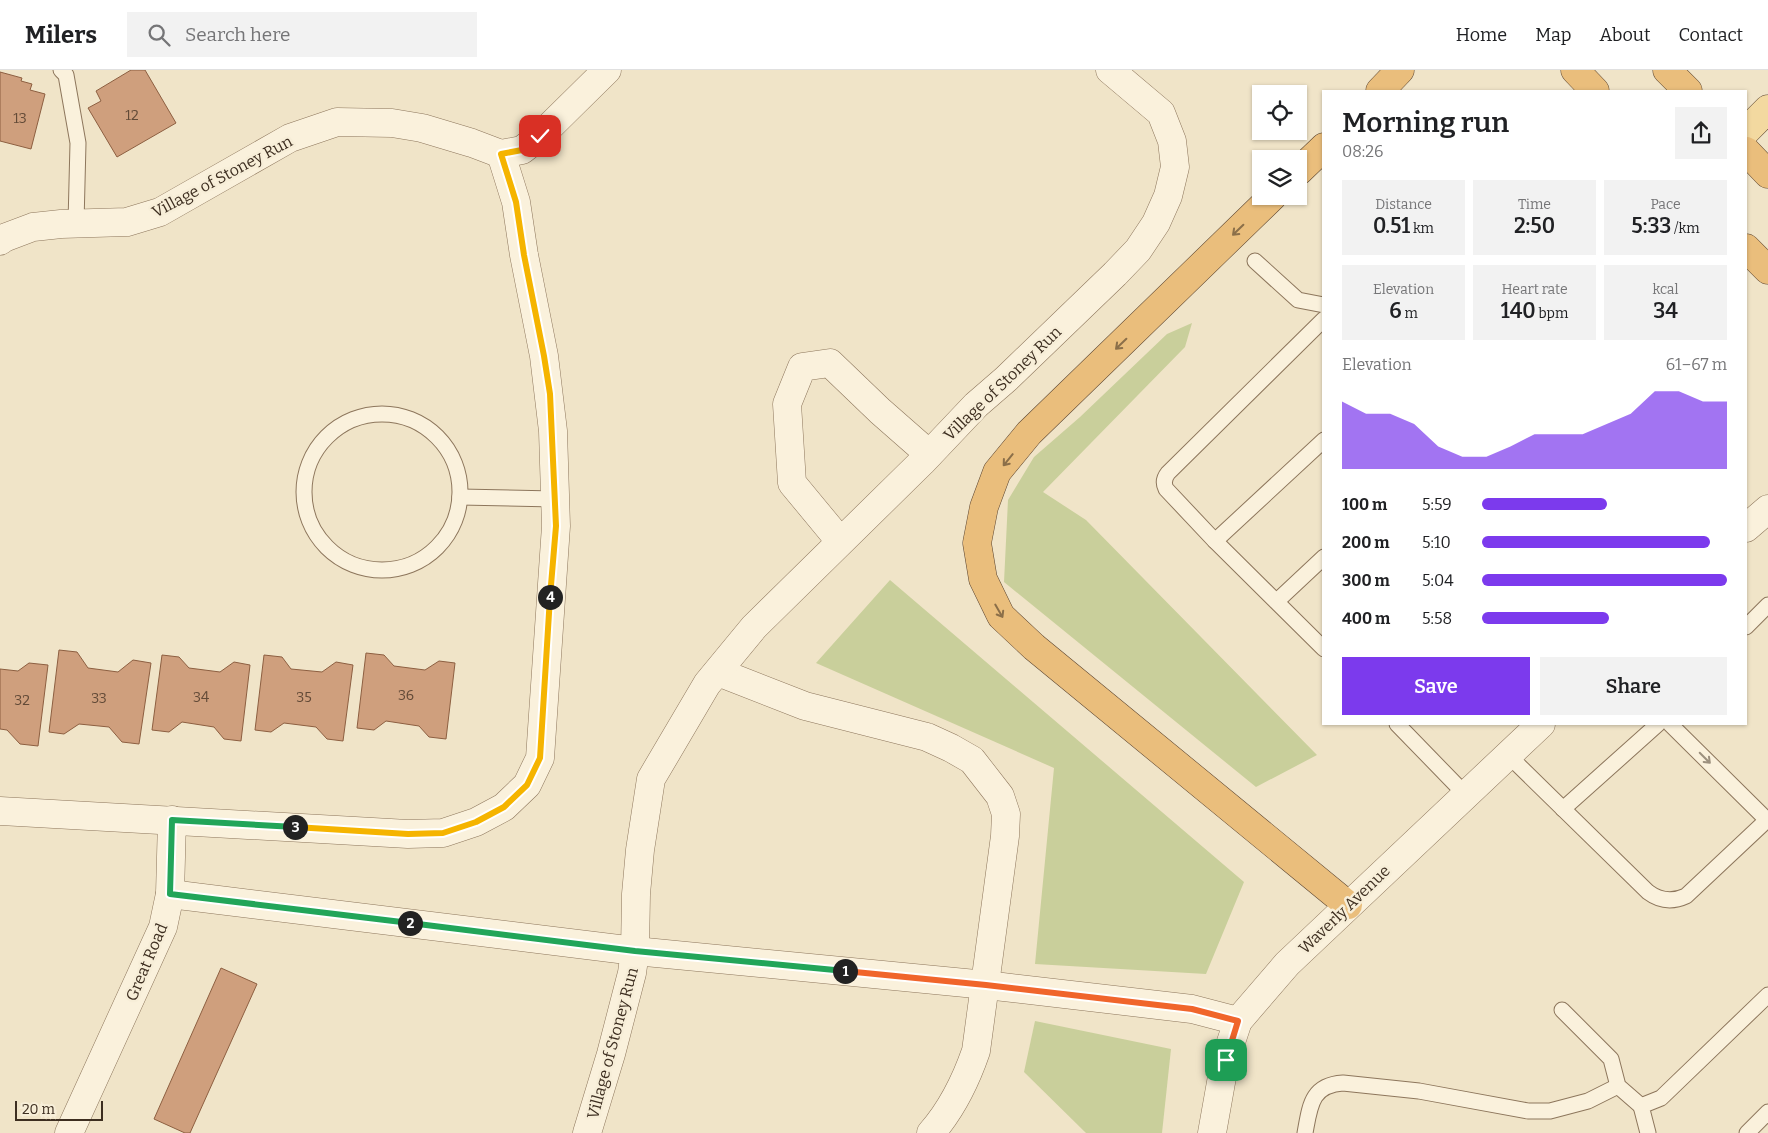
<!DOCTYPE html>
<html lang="en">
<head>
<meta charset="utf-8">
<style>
  :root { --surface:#fff; --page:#f2f2f2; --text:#202124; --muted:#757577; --line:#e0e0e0; --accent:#7c3aed }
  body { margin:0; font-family:Bitter,serif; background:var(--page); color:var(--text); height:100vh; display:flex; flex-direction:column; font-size:19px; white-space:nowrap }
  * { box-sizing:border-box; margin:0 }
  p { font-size:16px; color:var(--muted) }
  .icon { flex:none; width:28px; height:28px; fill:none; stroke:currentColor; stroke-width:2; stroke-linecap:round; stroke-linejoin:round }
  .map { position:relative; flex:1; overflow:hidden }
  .side { position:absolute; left:1322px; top:20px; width:425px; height:635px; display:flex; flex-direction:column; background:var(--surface); border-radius:0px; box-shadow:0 1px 4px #0004 }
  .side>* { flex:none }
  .fabs { position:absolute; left:1252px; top:15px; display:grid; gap:10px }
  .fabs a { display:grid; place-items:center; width:55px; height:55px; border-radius:0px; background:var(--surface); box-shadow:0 1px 4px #0004; font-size:25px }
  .scale { position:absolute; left:15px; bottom:12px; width:88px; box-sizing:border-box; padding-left:5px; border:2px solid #3d2e20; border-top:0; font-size:14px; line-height:18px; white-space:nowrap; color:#3d2e20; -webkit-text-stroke:4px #f7eed8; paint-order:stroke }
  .pin { position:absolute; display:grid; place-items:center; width:42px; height:42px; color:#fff; margin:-21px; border-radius:10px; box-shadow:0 2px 8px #0006 }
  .km { position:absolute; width:25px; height:25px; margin:-12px; border-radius:50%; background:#222; color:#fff; font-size:14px; line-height:25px; text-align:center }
  .round { display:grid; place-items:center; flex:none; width:52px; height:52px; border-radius:0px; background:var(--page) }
  .overview { display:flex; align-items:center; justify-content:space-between; height:85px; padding:0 20px }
  h1 { font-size:28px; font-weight:600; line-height:38px }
  .figures { display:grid; grid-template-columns:repeat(3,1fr); gap:8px; height:85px; padding:5px 20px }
  .figures div { display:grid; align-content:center; border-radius:0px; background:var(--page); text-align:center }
  .figures b { font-size:21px; font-weight:600 }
  .figures small { font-size:14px; font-weight:400 }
  .figures p { font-size:14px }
  .chart { height:140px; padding:10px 20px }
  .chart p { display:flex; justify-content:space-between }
  .chart svg { width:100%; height:90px; margin-top:5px; fill:var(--accent); opacity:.7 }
  .cta { display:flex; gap:10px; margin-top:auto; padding:10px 20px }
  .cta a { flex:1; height:58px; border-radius:0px; background:var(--accent); color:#fff; font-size:20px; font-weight:600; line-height:58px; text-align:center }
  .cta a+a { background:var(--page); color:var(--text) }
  ul { padding:0 20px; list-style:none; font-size:16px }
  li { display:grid; grid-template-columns:80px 60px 1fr; align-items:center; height:38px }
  li i { height:12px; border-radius:6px; background:var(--accent) }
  header { display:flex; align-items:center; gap:30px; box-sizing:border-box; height:70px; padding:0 25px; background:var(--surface); border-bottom:1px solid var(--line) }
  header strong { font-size:24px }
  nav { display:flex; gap:28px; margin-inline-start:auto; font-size:18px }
  .search { width:350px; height:45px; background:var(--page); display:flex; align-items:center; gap:12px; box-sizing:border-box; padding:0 18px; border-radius:0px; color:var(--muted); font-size:19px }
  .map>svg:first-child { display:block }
  .green { fill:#c9cf9b }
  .building { fill:#cf9f7d; stroke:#8d5f41 }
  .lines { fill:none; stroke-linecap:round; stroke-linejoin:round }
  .service-casing { stroke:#8d765c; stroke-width:17 }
  .minor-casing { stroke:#8d765c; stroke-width:29 }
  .tertiary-casing { stroke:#8d765c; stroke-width:29 }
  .primary-casing { stroke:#5b4430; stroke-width:29 }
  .trunk-casing { stroke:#5b4430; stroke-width:29 }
  .service { stroke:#faf1dc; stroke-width:15 }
  .minor { stroke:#faf1dc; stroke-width:28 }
  .tertiary { stroke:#faf1dc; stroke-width:28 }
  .primary { stroke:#f3d9a0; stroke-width:28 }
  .trunk { stroke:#eabe7c; stroke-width:28 }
  .oneway { stroke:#8b6f49 }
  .oneway2 { stroke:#9c907e }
  .split-1-casing { stroke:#fff; stroke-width:10 }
  .split-2-casing { stroke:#fff; stroke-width:10 }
  .split-3-casing { stroke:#fff; stroke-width:10 }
  .split-4-casing { stroke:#fff; stroke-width:10 }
  .split-5-casing { stroke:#fff; stroke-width:10 }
  .split-1 { stroke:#f0652b; stroke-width:6 }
  .split-2 { stroke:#22a559; stroke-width:6 }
  .split-3 { stroke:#22a559; stroke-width:6 }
  .split-4 { stroke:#f5b400; stroke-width:6 }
  .split-5 { stroke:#f5b400; stroke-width:6 }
  .labels { text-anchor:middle; stroke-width:5; stroke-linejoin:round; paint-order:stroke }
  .number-label { font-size:14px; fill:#624a37 }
  .street-label { font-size:16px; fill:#3d2e20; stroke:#f7eed8 }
</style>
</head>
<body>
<header>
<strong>Milers</strong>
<div class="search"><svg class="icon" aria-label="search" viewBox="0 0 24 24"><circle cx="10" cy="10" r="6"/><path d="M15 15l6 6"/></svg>Search here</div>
<nav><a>Home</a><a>Map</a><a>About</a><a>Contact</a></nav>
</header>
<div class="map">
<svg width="1768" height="1063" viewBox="0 0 1768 1063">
  <rect width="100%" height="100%" fill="#f0e4c8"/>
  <!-- green -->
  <g class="green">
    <path d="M1192,253L1185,277L1043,422L1086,450L1317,685L1256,717L1004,512L1008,430L1034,387L1080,347L1167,264Z"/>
    <path d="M890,510L1244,812L1206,904L1035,894L1054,698L816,593Z"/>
    <path d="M1035,951L1171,979L1162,1063H1086L1024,1002Z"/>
  </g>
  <!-- building -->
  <g class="building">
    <path d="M131,0H145L176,53L117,87L88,38L101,31L96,21Z"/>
    <path d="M0,2L22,8L21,11L32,14L30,20L45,24L31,79L0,71Z"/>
    <path d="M59,580L77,582L88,598L118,602L133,590L151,593L139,674L122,672L109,657L79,654L64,664L49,662Z"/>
    <path d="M366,583L384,585L394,596L425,600L439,591L455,593L446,669L429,667L419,656L386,651L374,660L357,658Z"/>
    <path d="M162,585L179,587L189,598L220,602L234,592L250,595L241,671L224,669L214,657L182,652L169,662L152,660Z"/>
    <path d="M264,585L282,587L291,599L322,602L336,592L353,595L343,671L327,669L316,657L284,653L271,662L255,660Z"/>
    <path d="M29,593L48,595L38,676L20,674L7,660L0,659V599L18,601Z"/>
    <path d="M221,898L257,914L190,1063H185L154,1049Z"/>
  </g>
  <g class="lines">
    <!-- service casing -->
    <g class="service-casing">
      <g id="service">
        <path d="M61,0L66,5L78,73L76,153"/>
        <path d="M1255,191L1298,230L1324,235"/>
        <path d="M1324,249L1168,403C1164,408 1163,413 1166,419L1215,471L1324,579"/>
        <circle cx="382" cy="422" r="78"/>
        <path d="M460,427L555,429"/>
        <path d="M1215,471L1324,370"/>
        <path d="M1277,531L1324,487"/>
        <path d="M1746,557L1768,535"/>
        <path d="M1397,654L1465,724"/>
        <path d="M1670,654L1767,750L1768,749"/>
        <path d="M1508,685L1648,822C1660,831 1673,832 1686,826L1767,750"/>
        <path d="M1563,739L1658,654"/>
        <path d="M1562,940L1611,989L1618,1016L1641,1036"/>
        <path d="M1305,1063C1310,1036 1311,1015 1343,1013L1419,1021L1528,1041H1550L1588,1031L1618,1016"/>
        <path d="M1648,1063L1641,1036L1661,1028L1768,925"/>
        <path d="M1747,1063L1768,1042"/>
      </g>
    </g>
    <!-- minor casing -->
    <g class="minor-casing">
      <g id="minor">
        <path d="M0,171L4,168L33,157L61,154L127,152L160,142L290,68L337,52L392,53L422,58L472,73L501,84L522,80L540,66L607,0"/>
        <path d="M840,471L792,413L787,334L802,297L830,293L880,341L929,384"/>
        <path d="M718,602L805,636L927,667L951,678L972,690L1000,726L1006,744L1005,766L976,981C966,1010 952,1039 931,1063"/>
        <path d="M0,741L408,764L443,763L476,752L504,737L527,715L540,688L556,456L553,361L544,286L524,185L516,132L501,84"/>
        <path d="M170,824L635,881L986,915L1192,939L1238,951"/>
        <path d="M69,1063L163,857L170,824L172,750"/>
        <path d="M587,1063L611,984L632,903L635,881L636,824L640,780L651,709L707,614L754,557L922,392L976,335L1006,309L1115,204L1138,180L1156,153L1168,126L1175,97L1172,71L1161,43L1110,0"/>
      </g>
    </g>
    <!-- tertiary casing -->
    <g class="tertiary-casing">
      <g id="tertiary">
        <path d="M1746,458L1768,439"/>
        <path d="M1212,1063L1225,990L1238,951L1287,894L1541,654"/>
      </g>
    </g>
    <!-- primary casing -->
    <g class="primary-casing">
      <path id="primary" d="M1746,61L1768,39"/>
    </g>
    <!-- trunk casing -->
    <g class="trunk-casing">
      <g id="trunk">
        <path d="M1575,0L1595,21"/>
        <path d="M1667,0L1688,21"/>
        <path d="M1380,21L1400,0"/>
        <path d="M1746,81L1768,104"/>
        <path d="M1299,101L1324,77"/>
        <path d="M1273,126L1029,363L997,402L984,437L977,473L983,509L1001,546L1034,577L1348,835"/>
        <path d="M1746,178L1768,200"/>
      </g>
    </g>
    <!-- service -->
    <use href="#service" class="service"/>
    <!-- minor -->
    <use href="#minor" class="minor"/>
    <!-- tertiary -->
    <use href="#tertiary" class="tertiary"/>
    <!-- primary -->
    <use href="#primary" class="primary"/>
    <!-- trunk -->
    <use href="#trunk" class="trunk"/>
  </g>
  <!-- one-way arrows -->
  <defs><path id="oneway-shaft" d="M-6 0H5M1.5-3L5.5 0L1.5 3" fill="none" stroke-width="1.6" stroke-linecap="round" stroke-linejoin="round" transform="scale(1.25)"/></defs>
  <g class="oneway">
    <use href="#oneway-shaft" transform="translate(1238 160) rotate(136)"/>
    <use href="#oneway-shaft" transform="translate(1121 274) rotate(136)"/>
    <use href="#oneway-shaft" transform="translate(1008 390) rotate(129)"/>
    <use href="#oneway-shaft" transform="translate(999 541) rotate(60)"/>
  </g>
  <use class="oneway2" href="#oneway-shaft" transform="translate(1705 688) rotate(45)"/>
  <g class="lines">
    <!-- split-1 casing -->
    <g class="split-1-casing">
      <path id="split-1" d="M845,901L986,915L1192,939L1238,951L1226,990"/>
    </g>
    <!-- split-2 casing -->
    <g class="split-2-casing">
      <path id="split-2" d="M410,853L635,881L845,901"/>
    </g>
    <!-- split-3 casing -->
    <g class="split-3-casing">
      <path id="split-3" d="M295,757L172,750L170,824L410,853"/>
    </g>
    <!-- split-4 casing -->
    <g class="split-4-casing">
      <path id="split-4" d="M295,757L408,764L443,763L476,752L504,737L527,715L540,688L550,527"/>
    </g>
    <!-- split-5 casing -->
    <g class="split-5-casing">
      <path id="split-5" d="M540,66L522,80L501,84L516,132L524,185L544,286L550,324L556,456L550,527"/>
    </g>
    <!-- split-1 -->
    <use href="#split-1" class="split-1"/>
    <!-- split-2 -->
    <use href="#split-2" class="split-2"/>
    <!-- split-3 -->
    <use href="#split-3" class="split-3"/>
    <!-- split-4 -->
    <use href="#split-4" class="split-4"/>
    <!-- split-5 -->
    <use href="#split-5" class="split-5"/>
  </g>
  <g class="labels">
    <!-- number labels -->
    <g class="number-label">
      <text x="132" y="50">12</text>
      <text x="20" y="53">13</text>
      <text x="406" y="630">36</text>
      <text x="201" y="632">34</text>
      <text x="304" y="632">35</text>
      <text x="99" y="633">33</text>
      <text x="22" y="635">32</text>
    </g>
    <!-- street labels -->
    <g class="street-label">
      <text transform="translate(222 106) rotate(-28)" y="6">Village of Stoney Run</text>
      <text transform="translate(1002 313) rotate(-44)" y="6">Village of Stoney Run</text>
      <text transform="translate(1344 839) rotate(-44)" y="6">Waverly Avenue</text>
      <text transform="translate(146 892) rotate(-67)" y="6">Great Road</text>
      <text transform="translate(612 973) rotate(-75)" y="6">Village of Stoney Run</text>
    </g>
  </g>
</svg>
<div class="fabs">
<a><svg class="icon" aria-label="locate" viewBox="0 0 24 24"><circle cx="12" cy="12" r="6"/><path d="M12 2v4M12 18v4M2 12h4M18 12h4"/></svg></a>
<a><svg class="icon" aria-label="layers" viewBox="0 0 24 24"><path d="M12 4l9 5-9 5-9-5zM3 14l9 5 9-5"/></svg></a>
</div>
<div class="scale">20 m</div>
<div class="pin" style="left:1226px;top:990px;background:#1e9e55"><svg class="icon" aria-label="arrive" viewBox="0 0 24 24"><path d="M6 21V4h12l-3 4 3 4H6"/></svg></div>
<div class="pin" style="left:540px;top:66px;background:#d93025"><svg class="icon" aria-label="check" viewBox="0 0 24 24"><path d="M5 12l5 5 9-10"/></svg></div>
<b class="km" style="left:845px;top:901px">1</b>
<b class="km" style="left:410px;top:853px">2</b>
<b class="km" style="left:295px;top:757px">3</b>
<b class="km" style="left:550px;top:527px">4</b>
<section class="side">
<div class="overview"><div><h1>Morning run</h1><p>08:26</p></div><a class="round"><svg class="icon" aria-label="share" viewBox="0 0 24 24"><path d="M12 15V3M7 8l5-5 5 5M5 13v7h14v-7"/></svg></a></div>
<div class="figures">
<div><p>Distance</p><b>0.51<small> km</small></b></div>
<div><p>Time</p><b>2:50</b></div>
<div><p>Pace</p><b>5:33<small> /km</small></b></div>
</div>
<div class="figures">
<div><p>Elevation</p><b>6<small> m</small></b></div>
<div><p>Heart rate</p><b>140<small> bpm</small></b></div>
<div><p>kcal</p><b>34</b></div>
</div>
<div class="chart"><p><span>Elevation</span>61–67 m</p>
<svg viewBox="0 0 160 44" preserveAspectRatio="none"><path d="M0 44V11L10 17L20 17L30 22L40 33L50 38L60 38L70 33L80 27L90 27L100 27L110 22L120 17L130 6L140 6L150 11L160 11V44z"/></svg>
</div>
<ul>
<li><b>100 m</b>5:59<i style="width:51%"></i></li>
<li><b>200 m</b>5:10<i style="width:93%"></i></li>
<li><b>300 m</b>5:04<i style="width:100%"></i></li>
<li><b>400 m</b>5:58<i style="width:52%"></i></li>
</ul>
<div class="cta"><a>Save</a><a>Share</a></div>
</section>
</div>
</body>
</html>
